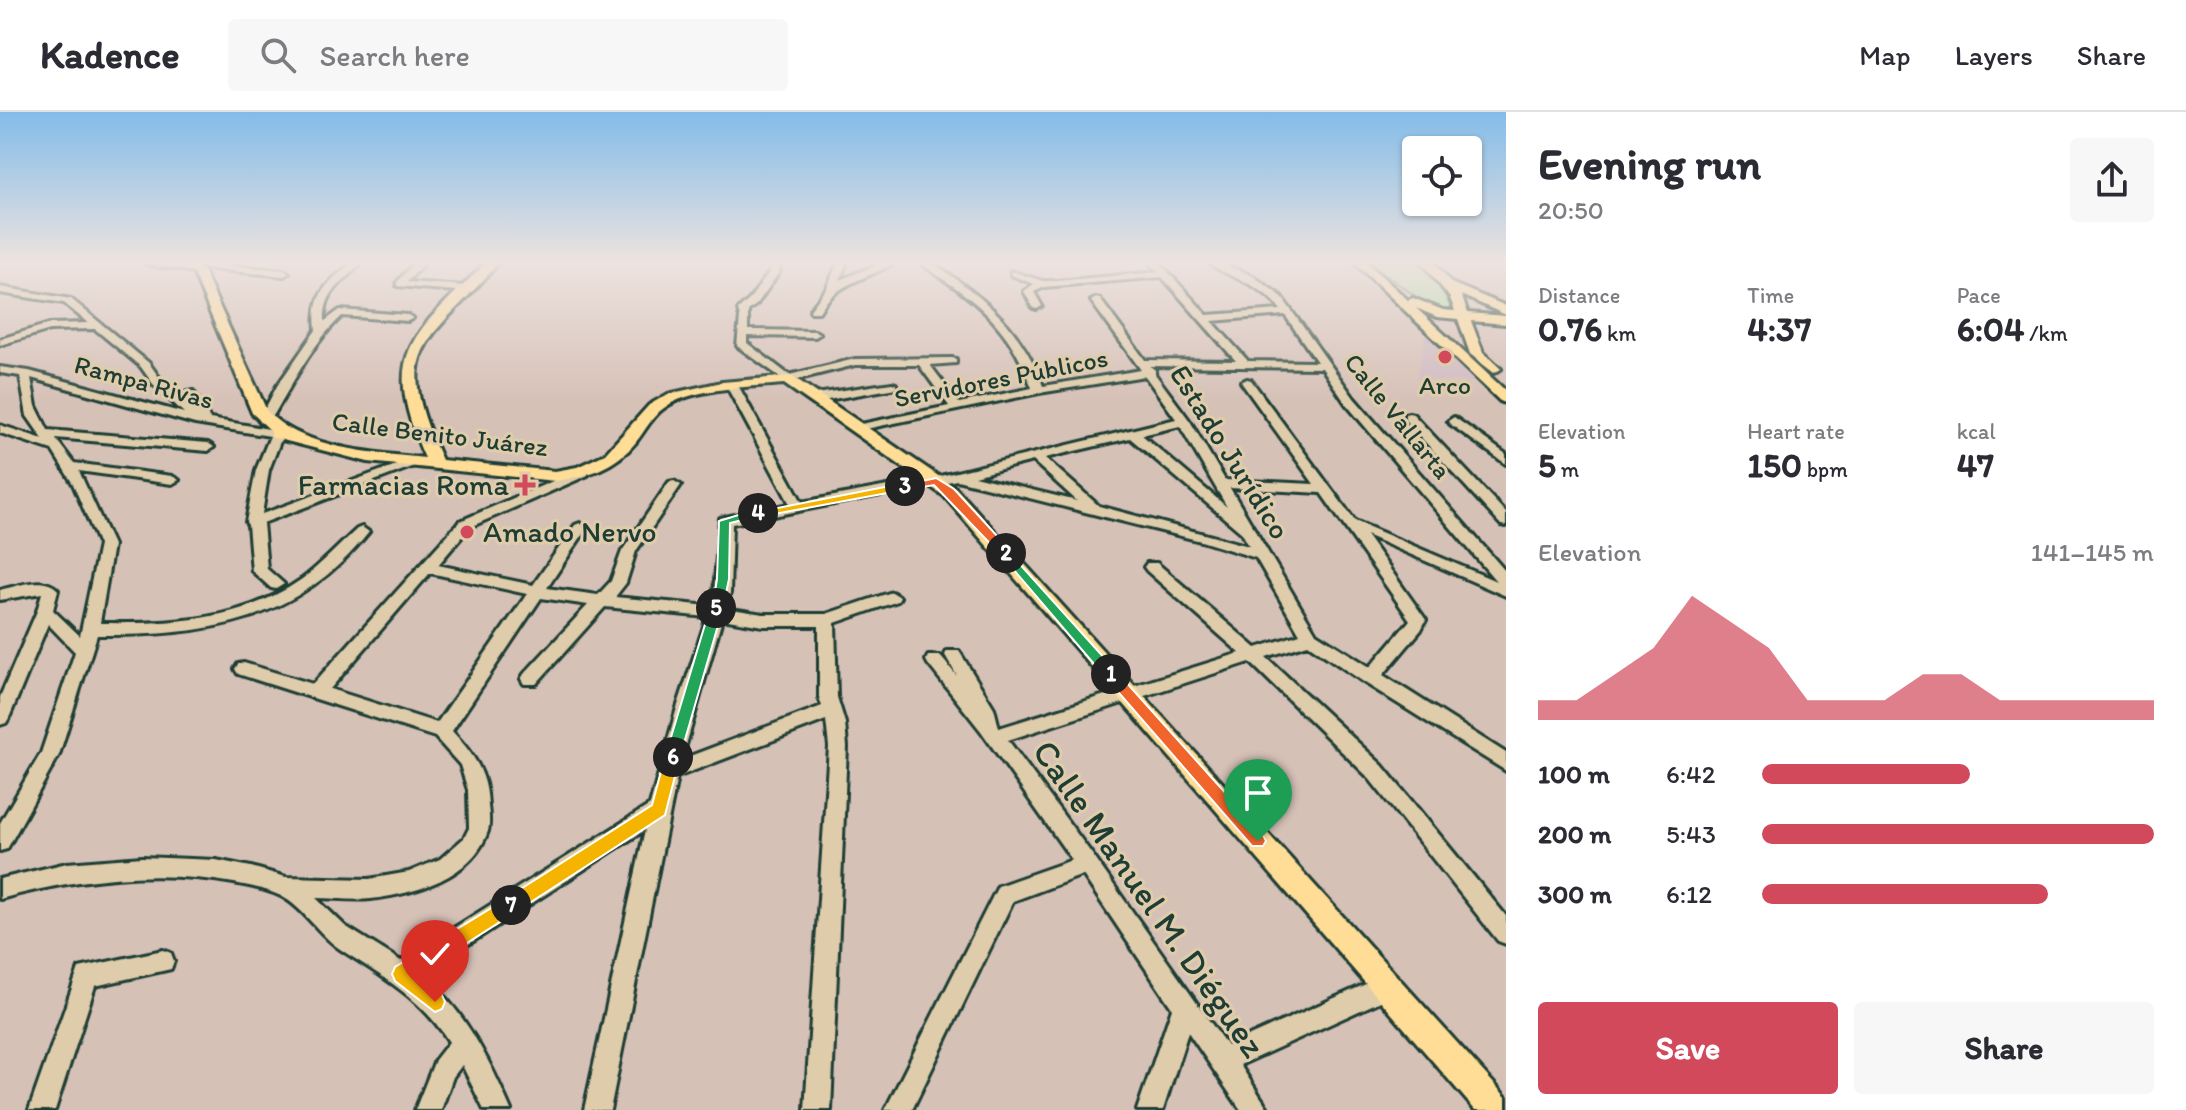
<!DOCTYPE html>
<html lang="en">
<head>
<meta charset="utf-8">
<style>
  :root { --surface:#fff; --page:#f7f7f7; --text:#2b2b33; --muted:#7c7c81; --line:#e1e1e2; --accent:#d1495b }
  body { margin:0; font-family:Itim,sans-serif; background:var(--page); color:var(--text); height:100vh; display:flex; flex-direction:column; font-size:30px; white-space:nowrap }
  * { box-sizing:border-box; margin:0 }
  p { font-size:26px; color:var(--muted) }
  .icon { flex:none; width:44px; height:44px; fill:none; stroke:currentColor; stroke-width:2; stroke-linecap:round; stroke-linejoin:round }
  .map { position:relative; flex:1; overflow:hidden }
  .sheet { display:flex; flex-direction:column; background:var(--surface); width:680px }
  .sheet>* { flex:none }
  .fabs { position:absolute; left:1402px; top:24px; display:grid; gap:16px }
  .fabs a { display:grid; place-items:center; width:80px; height:80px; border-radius:8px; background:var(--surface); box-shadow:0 2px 6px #0004; font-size:40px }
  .pin { position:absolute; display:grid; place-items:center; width:68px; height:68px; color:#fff; margin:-82px -34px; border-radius:50% 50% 50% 0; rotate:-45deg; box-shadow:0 0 8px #0007 }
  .pin .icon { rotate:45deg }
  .km { position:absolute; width:40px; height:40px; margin:-20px; border-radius:50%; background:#222; color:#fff; font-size:22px; line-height:40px; text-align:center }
  .round { display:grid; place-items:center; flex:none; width:84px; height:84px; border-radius:8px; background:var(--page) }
  .summary { display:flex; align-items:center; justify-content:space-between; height:136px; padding:0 32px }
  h1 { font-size:44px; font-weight:700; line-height:60px }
  .stats { display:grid; grid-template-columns:repeat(3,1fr); gap:12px; height:136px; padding:8px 32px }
  .stats div { display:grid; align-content:center }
  .stats b { font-size:34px; font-weight:700 }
  .stats small { font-size:22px; font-weight:400 }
  .stats p { font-size:22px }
  .chart { height:224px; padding:16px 32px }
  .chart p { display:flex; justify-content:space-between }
  .chart svg { width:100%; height:144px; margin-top:8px; fill:var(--accent); opacity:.7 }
  .primary-button { display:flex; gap:16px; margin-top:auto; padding:16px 32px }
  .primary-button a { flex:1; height:92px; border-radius:8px; background:var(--accent); color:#fff; font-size:32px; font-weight:700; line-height:92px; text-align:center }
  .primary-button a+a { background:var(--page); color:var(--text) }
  ul { padding:0 32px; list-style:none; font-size:26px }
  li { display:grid; grid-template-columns:128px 96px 1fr; align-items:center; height:60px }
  li i { height:20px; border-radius:10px; background:var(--accent) }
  header { display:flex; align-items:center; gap:48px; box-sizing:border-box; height:112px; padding:0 40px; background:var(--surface); border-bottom:2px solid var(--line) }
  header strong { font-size:38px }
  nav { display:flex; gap:44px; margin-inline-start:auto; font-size:28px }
  .search { width:560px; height:72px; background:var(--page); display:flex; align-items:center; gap:20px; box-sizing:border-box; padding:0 28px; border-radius:8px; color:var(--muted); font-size:30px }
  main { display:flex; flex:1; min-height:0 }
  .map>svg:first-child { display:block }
  .built { fill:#cfb9c0 }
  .green { fill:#abe0a2; stroke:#658e6b; stroke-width:2 }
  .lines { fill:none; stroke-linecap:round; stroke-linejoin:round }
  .minor-casing { stroke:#1f3d34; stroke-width:6 }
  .major-casing { stroke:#1f3d34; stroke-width:6 }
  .minor { fill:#dfccaa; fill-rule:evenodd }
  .major { fill:#ffdd96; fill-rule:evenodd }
  .split-1 { fill:#f0652b; stroke:#fff; stroke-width:2 }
  .split-2 { fill:#22a559; stroke:#fff; stroke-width:2 }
  .split-3 { fill:#f0652b; stroke:#fff; stroke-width:2 }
  .split-4 { fill:#f5b400; stroke:#fff; stroke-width:2 }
  .split-5 { fill:#22a559; stroke:#fff; stroke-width:2 }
  .split-6 { fill:#22a559; stroke:#fff; stroke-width:2 }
  .split-7 { fill:#f5b400; stroke:#fff; stroke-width:2 }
  .split-8 { fill:#f5b400; stroke:#fff; stroke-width:2 }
  .poi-dot { fill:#d1495b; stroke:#dfccaa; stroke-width:3 }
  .labels { text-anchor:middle; stroke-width:6; stroke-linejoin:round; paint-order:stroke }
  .far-street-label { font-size:26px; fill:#1f3d34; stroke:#dfccaa }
  .far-poi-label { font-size:26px; fill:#1f3d34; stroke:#dfccaa }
  .street-label { font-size:30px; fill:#1f3d34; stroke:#dfccaa }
  .poi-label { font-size:30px; fill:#1f3d34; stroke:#dfccaa; text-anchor:end }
  .near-street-label { font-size:36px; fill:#1f3d34; stroke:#dfccaa }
</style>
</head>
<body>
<header>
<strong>Kadence</strong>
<div class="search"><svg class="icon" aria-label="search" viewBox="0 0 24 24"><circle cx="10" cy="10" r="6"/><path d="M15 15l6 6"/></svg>Search here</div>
<nav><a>Map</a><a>Layers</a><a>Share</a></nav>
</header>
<main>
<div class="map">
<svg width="1506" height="998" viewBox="0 0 1506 998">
  <rect width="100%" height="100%" fill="#d6c1b7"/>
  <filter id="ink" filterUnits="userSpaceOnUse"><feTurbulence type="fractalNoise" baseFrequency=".0125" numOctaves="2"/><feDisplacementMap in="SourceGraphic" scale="16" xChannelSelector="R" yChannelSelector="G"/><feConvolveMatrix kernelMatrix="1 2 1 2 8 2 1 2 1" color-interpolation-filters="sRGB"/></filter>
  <g filter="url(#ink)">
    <!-- built -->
    <path class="built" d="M1426,221L1479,270L1417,267Z"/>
    <!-- green -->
    <path class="green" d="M1368,150H1421L1441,174L1450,194L1449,199L1431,195Z"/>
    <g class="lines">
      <!-- minor casing -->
      <g class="minor-casing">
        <g id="minor">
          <path d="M189,150L284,158L289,161L284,164L191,155L186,152Z"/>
          <path d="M352,150H362C344,170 323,179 325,209L340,198L408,203L413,206L408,209L342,204C310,234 292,273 269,311H261L259,308L277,274L316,218C312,180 327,173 352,150Z"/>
          <path d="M415,150H425L407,170L467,174L472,177L467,180L397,174V170Z"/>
          <path d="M769,150H777L780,159L757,192L748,199V218L815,219L820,222L815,225L747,224V231L789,263L855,247L952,246L956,247V251L930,253L959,291L1032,276C1015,230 995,205 956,176C944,167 929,159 920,150H930L940,156C988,189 1022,218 1043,274L1141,258L1091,189L1096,186L1100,187L1145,248L1236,249L1162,165L1044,175L1034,180L1042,194L1037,197L1033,196L1024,179L1034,172L1011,163V159L1043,169H1056L1158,160L1149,150H1159L1207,203L1281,198C1262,171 1231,167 1206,150H1218L1253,164L1281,184L1354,286L1506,460V484L1366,423L1426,508L1421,518L1383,563L1506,641V659L1365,571L1308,532L1266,545L1382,653L1506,804V832L1498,829L1368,665L1250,550L1008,628L1094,745L1227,934L1386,863L1394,867L1398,875L1394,883L1240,953L1269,998H1241L1188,920L1163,998H1137L1172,896L1083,763L1013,789L912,998H885L998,774L1072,748L981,619L928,552L926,548L928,544H940L957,564L945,543L947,539H959L994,596L999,616L1240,541L1147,459L1144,455L1147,451H1157L1256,536L1300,522L1256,446L1201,429L957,368L732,412L730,481L725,496L763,502H826L892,480L900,485L898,489L835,511L837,585L845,611L847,635L831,998H805L829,635L826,608L677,665L610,998H584L645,718L421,863C464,896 490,949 511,998H484L462,953L453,965L441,998H415L435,948L449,930C422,886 381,864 340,837C318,822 304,796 281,784C267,777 249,774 234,771C156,757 76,766 0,787V767L67,751L142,745L216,748L251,755L286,765L369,767L409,760L440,747L464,726L469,716L468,678L460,653L435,625L238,562L235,557L238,552L244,551L313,572L460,409L583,356L588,357V363L470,415L438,453L533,473L575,413L580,411L587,416L547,476L598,483L611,469L622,439L669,370L674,369L681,373L636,439L626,471L615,485L710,494L714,481L720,406L790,392L727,275L729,273L739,275L802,390L936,365L1176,307L1145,264L1039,281L856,319V313L949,294L919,253H855L787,270L737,234L740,206L738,198L749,188L770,159ZM1285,203L1317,250L1248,249L1212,209ZM1150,254L1322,256L1346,292L1496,469L1355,409L1251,268L1247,267L1241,270L1314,372L1225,368L1190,309L1155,262V258ZM1180,314L1227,395L1142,323ZM1130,326L1242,421L1249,434L1099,394L1045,346ZM1033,349L1077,389L974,364ZM1230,376L1321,381L1410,508L1370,555L1316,521ZM430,461L527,482L437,611L330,577ZM541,486L588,493L524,562L521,567L524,572H536L605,495L707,505L676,599L650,693L401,849L345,814L316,786C334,786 353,789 371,787C415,782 473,765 488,719C490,711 489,702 488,694C487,660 474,643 452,619ZM722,507L763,514H819V585L822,594L682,647Z"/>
          <path d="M838,150H847L840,168L883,150H895C868,168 837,169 819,200H811L810,198L827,176Z"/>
          <path d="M0,175L71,187L149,251L161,268L191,294L183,281L193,279L210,307L281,319L283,322L269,358L262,402L410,348H420L422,351L263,411L267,457L284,472L276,477L271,476L252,459L248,413L246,410L256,358L270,324L195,312L31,266L36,294L48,318L208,331L214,335L208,339L55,326L74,351L172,364L179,368L172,372L79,359L113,433L100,511C172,512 242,509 302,467C322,452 339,433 357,417L362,415L369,420C297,511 206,524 97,523L59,643L7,737L0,739V711L41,641L75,540L48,512L9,606L6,611L0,613V585L37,499L42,481L0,488V478C18,474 44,463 58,478L53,498L80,524L99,433L73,372L52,338L0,321V313L43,327L27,304L20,264L0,261V255L29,259L184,301L153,272L141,255L95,217L50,218L0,233V227L49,212L88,211L64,191L0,181Z"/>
          <path d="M892,271L896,272V276L816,290L810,286L816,282Z"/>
          <path d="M1409,301L1413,302L1506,401V414L1501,413L1405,308V302Z"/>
          <path d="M1454,305L1506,342V352L1450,312L1448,309Z"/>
          <path d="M163,838L171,841L174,849L171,857L95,874L55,998H29L79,856Z"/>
        </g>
      </g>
      <!-- major casing -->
      <g class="major-casing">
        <g id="major">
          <path d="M143,150L188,151L203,158L267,299C301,337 376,341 425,346C378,239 413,223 487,150H499C430,233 388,230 442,348L555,359L577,355L605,342L649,293L668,282L722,270L792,264L956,376L1506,985V998H1475L944,384L784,272C750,275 691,276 664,296C652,304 645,319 636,330C615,356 587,364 555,369L368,350L271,325V319L252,301L194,162C178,153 158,158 143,150Z"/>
          <path d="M1354,150H1366L1408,188L1413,186L1443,198L1455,199L1450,186L1422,150H1434L1451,171L1506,194V203L1461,183L1468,201L1506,204V212L1471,209L1483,240L1501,257L1494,261L1470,242L1458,207L1437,205L1416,196L1506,279V291L1501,290Z"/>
        </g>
      </g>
      <!-- minor -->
      <use href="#minor" class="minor"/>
      <!-- major -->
      <use href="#major" class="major"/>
    </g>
  </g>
  <!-- sky -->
  <linearGradient id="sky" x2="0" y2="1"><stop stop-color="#83bce9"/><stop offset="0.52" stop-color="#ede3df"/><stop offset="1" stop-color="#ede3df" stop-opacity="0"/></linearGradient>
  <rect width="1506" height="289" fill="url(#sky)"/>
  <!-- split-1 -->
  <path class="split-1" d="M1111,557L1116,559L1263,723L1266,729L1263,734H1252L1106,566L1104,562Z"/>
  <!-- split-2 -->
  <path class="split-2" d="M1006,437L1116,559V566H1106L1002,444V438Z"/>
  <!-- split-3 -->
  <path class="split-3" d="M936,366L954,377L1010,438V444H1002L934,373L905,378L900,374Z"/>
  <!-- split-4 -->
  <path class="split-4" d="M905,371L911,374L909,377L758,405L752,401Z"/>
  <!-- split-5 -->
  <path class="split-5" d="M758,397L764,401L762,403L730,411L729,467L723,496L721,500H712L717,467L719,409Z"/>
  <!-- split-6 -->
  <path class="split-6" d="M716,492L723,496L680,645L673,651L665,645L710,496Z"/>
  <!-- split-7 -->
  <path class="split-7" d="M673,638L680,645L665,703L517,799L511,801L505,799L502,793L505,787L652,693L665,645Z"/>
  <!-- split-8 -->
  <path class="split-8" d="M511,784L517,787L520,793L517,799L417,863L442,883L445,890L442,897L435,900L395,869L392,862L395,855Z"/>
  <!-- markers -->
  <g class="poi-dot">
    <circle cx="1445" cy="245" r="8"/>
    <path d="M521 361h8v8h8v8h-8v8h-8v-8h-8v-8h8z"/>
    <circle cx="467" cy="420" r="8"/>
  </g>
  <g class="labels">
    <!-- far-street labels -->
    <g class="far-street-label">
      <text transform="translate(1001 266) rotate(-11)" y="9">Servidores Públicos</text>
      <text transform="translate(144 270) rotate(15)" y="9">Rampa Rivas</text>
      <text transform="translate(1398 304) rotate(51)" y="9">Calle Vallarta</text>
      <text transform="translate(440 322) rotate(7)" y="9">Calle Benito Juárez</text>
    </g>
    <!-- far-poi labels -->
    <g class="far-poi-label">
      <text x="1445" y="282">Arco</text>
    </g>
    <!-- street labels -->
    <g class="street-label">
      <text transform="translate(1230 340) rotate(58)" y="10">Estado Jurídico</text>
    </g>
    <!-- poi labels -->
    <g class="poi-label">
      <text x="509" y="383">Farmacias Roma</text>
      <text x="483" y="430" text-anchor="start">Amado Nervo</text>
    </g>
    <!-- near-street labels -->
    <g class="near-street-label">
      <text transform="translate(1150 786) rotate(55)" y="13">Calle Manuel M. Diéguez</text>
    </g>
  </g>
</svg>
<div class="fabs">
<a><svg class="icon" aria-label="locate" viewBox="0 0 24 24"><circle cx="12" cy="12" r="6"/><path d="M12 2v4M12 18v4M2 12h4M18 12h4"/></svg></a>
</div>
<div class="pin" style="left:1258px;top:729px;background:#1e9e55"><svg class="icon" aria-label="arrive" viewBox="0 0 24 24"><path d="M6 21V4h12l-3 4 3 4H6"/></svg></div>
<div class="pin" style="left:435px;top:890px;background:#d93025"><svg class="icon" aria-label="check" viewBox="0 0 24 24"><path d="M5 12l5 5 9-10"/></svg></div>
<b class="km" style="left:1111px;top:562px">1</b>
<b class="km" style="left:1006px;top:441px">2</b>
<b class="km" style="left:905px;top:374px">3</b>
<b class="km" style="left:758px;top:401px">4</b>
<b class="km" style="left:716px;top:496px">5</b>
<b class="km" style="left:673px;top:645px">6</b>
<b class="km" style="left:511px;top:793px">7</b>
</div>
<section class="sheet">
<div class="summary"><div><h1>Evening run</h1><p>20:50</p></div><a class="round"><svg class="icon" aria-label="share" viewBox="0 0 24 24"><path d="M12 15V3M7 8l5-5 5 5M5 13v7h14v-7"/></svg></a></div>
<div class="stats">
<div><p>Distance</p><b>0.76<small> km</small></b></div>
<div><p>Time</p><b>4:37</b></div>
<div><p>Pace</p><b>6:04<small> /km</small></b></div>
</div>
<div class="stats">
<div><p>Elevation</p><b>5<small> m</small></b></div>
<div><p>Heart rate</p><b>150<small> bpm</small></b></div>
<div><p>kcal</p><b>47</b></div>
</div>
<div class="chart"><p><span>Elevation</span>141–145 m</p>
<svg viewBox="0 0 160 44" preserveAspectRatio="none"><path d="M0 44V38L10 38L20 30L30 22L40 6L50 14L60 22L70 38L80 38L90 38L100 30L110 30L120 38L130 38L140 38L150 38L160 38V44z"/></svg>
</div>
<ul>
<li><b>100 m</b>6:42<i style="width:53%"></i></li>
<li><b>200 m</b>5:43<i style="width:100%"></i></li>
<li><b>300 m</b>6:12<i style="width:73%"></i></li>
</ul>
<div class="primary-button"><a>Save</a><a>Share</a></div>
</section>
</main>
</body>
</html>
